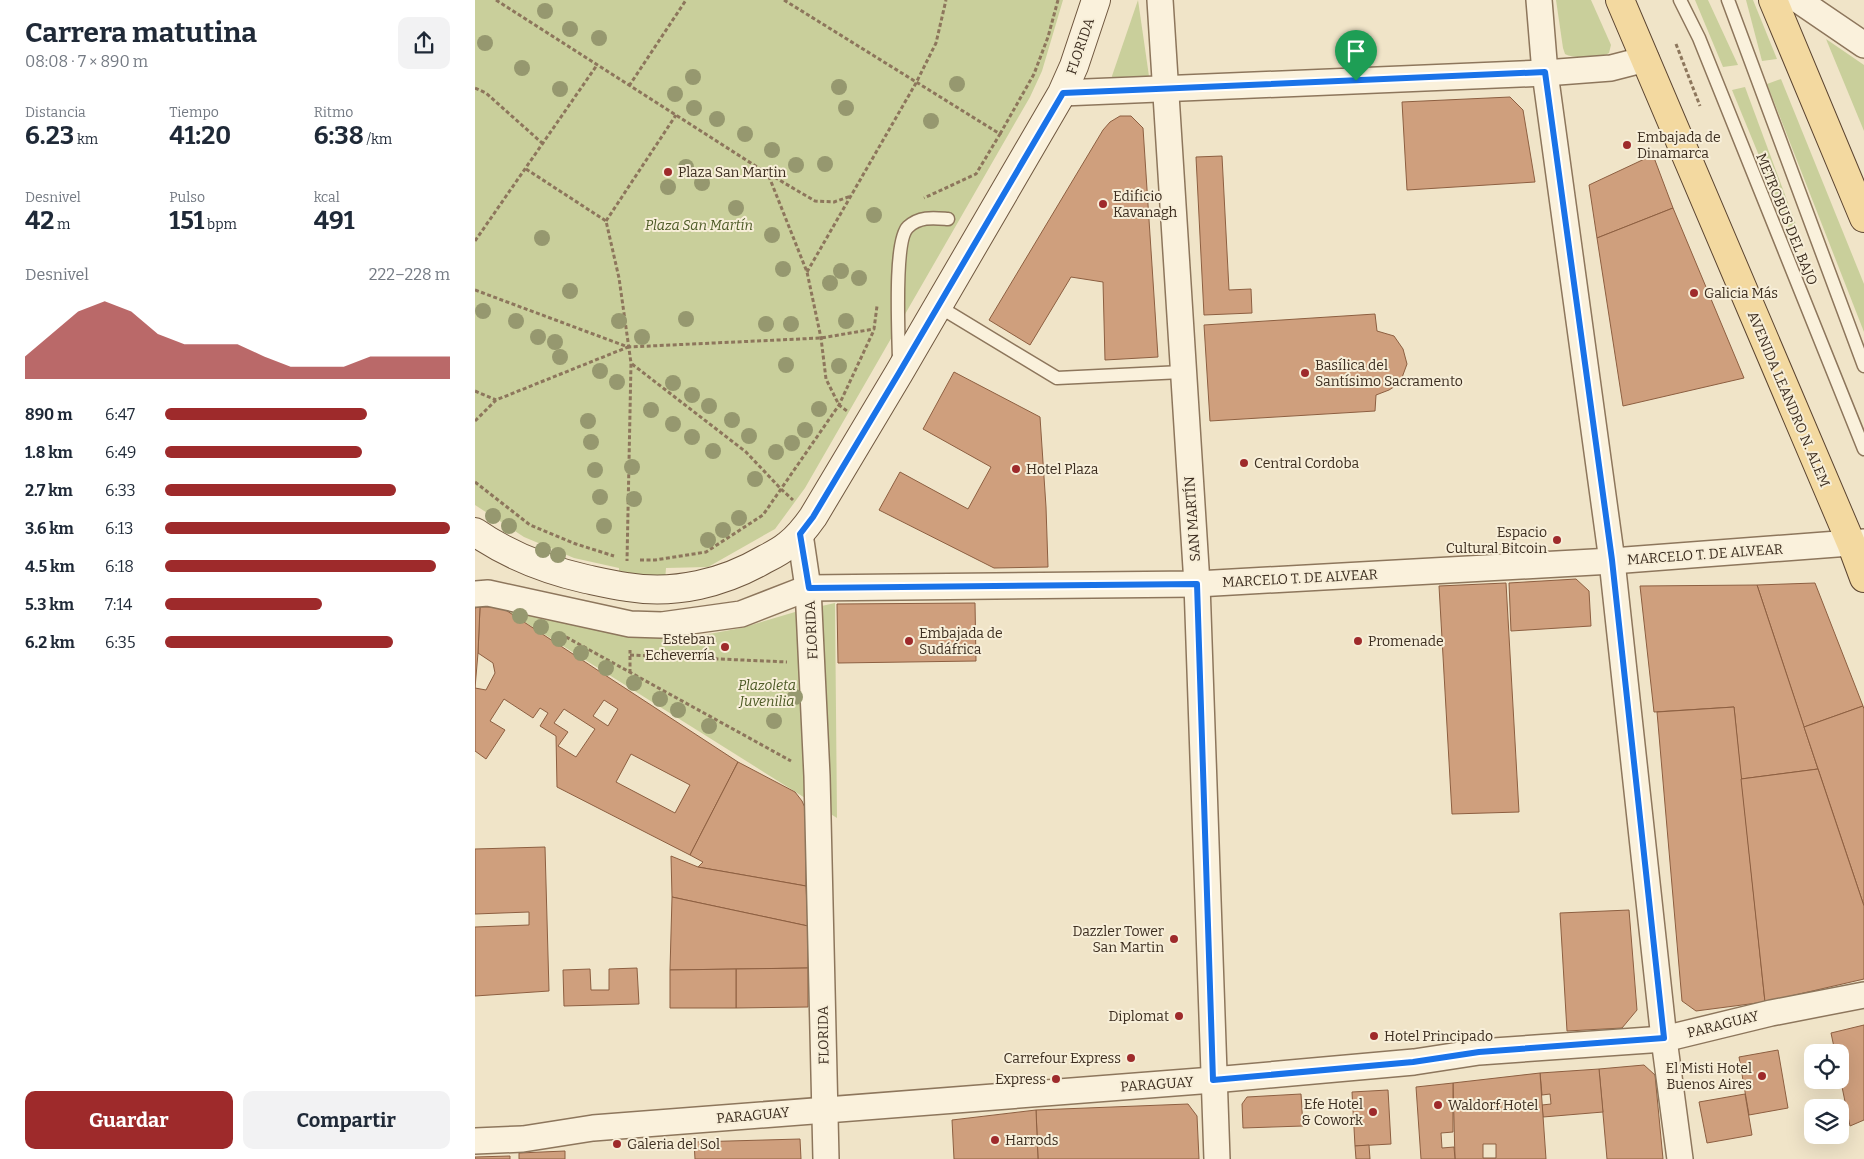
<!DOCTYPE html>
<html lang="es">
<head>
<meta charset="utf-8">
<style>
  :root { --surface:#fff; --page:#f2f2f3; --text:#1f2937; --muted:#747a83; --accent:#9e2a2b }
  body { margin:0; font-family:Bitter,serif; background:var(--page); color:var(--text); height:100vh; display:flex; flex-direction:column; font-size:19px; white-space:nowrap }
  * { box-sizing:border-box; margin:0 }
  p { font-size:16px; color:var(--muted) }
  .icon { flex:none; width:28px; height:28px; fill:none; stroke:currentColor; stroke-width:2; stroke-linecap:round; stroke-linejoin:round }
  .map { position:relative; flex:1; overflow:hidden }
  .drawer { display:flex; flex-direction:column; background:var(--surface); width:475px }
  .drawer>* { flex:none }
  .tools { position:absolute; left:1329px; top:1044px; display:grid; gap:10px }
  .tools a { display:grid; place-items:center; width:45px; height:45px; border-radius:10px; background:var(--surface); box-shadow:0 5px 20px #0002; font-size:25px }
  .pin { position:absolute; display:grid; place-items:center; width:42px; height:42px; color:#fff; margin:-51px -21px; border-radius:50% 50% 50% 0; rotate:-45deg; box-shadow:0 0 5px #0007 }
  .pin .icon { rotate:45deg }
  .round { display:grid; place-items:center; flex:none; width:52px; height:52px; border-radius:10px; background:var(--page) }
  .headline { display:flex; align-items:center; justify-content:space-between; height:85px; padding:0 25px }
  h1 { font-size:28px; font-weight:700; line-height:38px }
  .metrics { display:grid; grid-template-columns:repeat(3,1fr); gap:8px; height:85px; padding:5px 25px }
  .metrics div { display:grid; align-content:center }
  .metrics b { font-size:25px; font-weight:700 }
  .metrics small { font-size:14px; font-weight:400 }
  .metrics p { font-size:14px }
  .chart { height:140px; padding:10px 25px }
  .chart p { display:flex; justify-content:space-between }
  .chart svg { width:100%; height:90px; margin-top:5px; fill:var(--accent); opacity:.7 }
  .button { display:flex; gap:10px; margin-top:auto; padding:10px 25px }
  .button a { flex:1; height:58px; border-radius:10px; background:var(--accent); color:#fff; font-size:20px; font-weight:700; line-height:58px; text-align:center }
  .button a+a { background:var(--page); color:var(--text) }
  ul { padding:0 25px; list-style:none; font-size:16px }
  li { display:grid; grid-template-columns:80px 60px 1fr; align-items:center; height:38px }
  li i { height:12px; border-radius:6px; background:var(--accent) }
  main { display:flex; flex:1; min-height:0 }
  .map>svg:first-child { display:block }
  .green { fill:#c9cf9b }
  .building { fill:#cf9f7d; stroke:#8d5f41; fill-rule:evenodd }
  .lines { fill:none; stroke-linecap:round; stroke-linejoin:round }
  .lane-casing { stroke:#8d765c; stroke-width:15 }
  .street-casing { stroke:#8d765c; stroke-width:28 }
  .secondary-casing { stroke:#6f573f; stroke-width:30 }
  .primary-casing { stroke:#5b4430; stroke-width:30 }
  .path { stroke:#8d765c; stroke-width:3; stroke-dasharray:4 2.5; stroke-linecap:butt }
  .lane { stroke:#faf1dc; stroke-width:12 }
  .street { stroke:#faf1dc; stroke-width:25 }
  .secondary { stroke:#faf1dc; stroke-width:28 }
  .primary { stroke:#f3d9a0; stroke-width:28 }
  .tree { fill:#96986f }
  .route-casing { stroke:#fff; stroke-width:10 }
  .route { stroke:#1a73e8; stroke-width:6 }
  .poi-dot { fill:#9e2a2b; stroke:#f7eed8; stroke-width:2 }
  .labels { text-anchor:middle; stroke-width:4; stroke-linejoin:round; paint-order:stroke }
  .street-label { font-size:14px; fill:#3d2e20; stroke:#f7eed8 }
  .poi-label { font-size:14px; fill:#3d2e20; stroke:#f7eed8; text-anchor:start }
  .park-label { font-size:14px; font-style:italic; fill:#4d5a26; stroke:#f7eed8 }
</style>
</head>
<body>
<main>
<section class="drawer">
<div class="headline"><div><h1>Carrera matutina</h1><p>08:08 · 7 × 890 m</p></div><a class="round"><svg class="icon" aria-label="share" viewBox="0 0 24 24"><path d="M12 15V3M7 8l5-5 5 5M5 13v7h14v-7"/></svg></a></div>
<div class="metrics">
<div><p>Distancia</p><b>6.23<small> km</small></b></div>
<div><p>Tiempo</p><b>41:20</b></div>
<div><p>Ritmo</p><b>6:38<small> /km</small></b></div>
</div>
<div class="metrics">
<div><p>Desnivel</p><b>42<small> m</small></b></div>
<div><p>Pulso</p><b>151<small> bpm</small></b></div>
<div><p>kcal</p><b>491</b></div>
</div>
<div class="chart"><p><span>Desnivel</span>222–228 m</p>
<svg viewBox="0 0 160 44" preserveAspectRatio="none"><path d="M0 44V33L10 22L20 11L30 6L40 11L50 22L60 27L70 27L80 27L90 33L100 38L110 38L120 38L130 33L140 33L150 33L160 33V44z"/></svg>
</div>
<ul>
<li><b>890 m</b>6:47<i style="width:71%"></i></li>
<li><b>1.8 km</b>6:49<i style="width:69%"></i></li>
<li><b>2.7 km</b>6:33<i style="width:81%"></i></li>
<li><b>3.6 km</b>6:13<i style="width:100%"></i></li>
<li><b>4.5 km</b>6:18<i style="width:95%"></i></li>
<li><b>5.3 km</b>7:14<i style="width:55%"></i></li>
<li><b>6.2 km</b>6:35<i style="width:80%"></i></li>
</ul>
<div class="button"><a>Guardar</a><a>Compartir</a></div>
</section>
<div class="map">
<svg width="1389" height="1159" viewBox="0 0 1389 1159">
  <rect width="100%" height="100%" fill="#f0e4c8"/>
  <!-- green -->
  <g class="green">
    <path d="M0,0H588L567,71L555,97L330,488L300,529L233,567L191,568L190,581H144V568L99,558L49,537L0,505Z"/>
    <path d="M663,0L675,83L638,82L637,76Z"/>
    <path d="M1081,0H1116L1136,45L1134,53C1126,58 1098,59 1090,54L1088,48Z"/>
    <path d="M1220,0H1233L1263,65L1248,67Z"/>
    <path d="M1271,0H1278L1302,59L1287,61Z"/>
    <path d="M1351,39L1389,65V131Z"/>
    <path d="M1306,79L1389,284V332L1292,84Z"/>
    <path d="M1270,87L1323,230L1315,231L1257,90Z"/>
    <path d="M360,603L362,818L26,607L71,618L208,639L266,628L320,612Z"/>
  </g>
  <!-- building -->
  <g class="building">
    <path d="M1035,97L1048,110L1060,182L932,190L927,102Z"/>
    <path d="M645,116H656L668,128L683,357L630,360L628,282L596,277L555,345L514,320L628,130L635,122Z"/>
    <path d="M1178,155L1198,208L1122,238L1114,185Z"/>
    <path d="M747,156L754,290L776,289L777,313L729,315L721,157Z"/>
    <path d="M1198,208L1269,378L1148,406L1122,238Z"/>
    <path d="M900,314L902,331L919,336L928,349L932,364L925,383L914,390L901,395L900,411L735,421L729,325Z"/>
    <path d="M479,372L565,417L571,507L573,567L519,568L404,510L425,472L493,509L516,467L448,429Z"/>
    <path d="M1101,579L1114,591L1116,626L1036,631L1034,583Z"/>
    <path d="M1031,583L1044,812L977,814L964,586Z"/>
    <path d="M1340,583L1388,706L1329,727L1282,585Z"/>
    <path d="M1282,585L1343,769L1266,779L1259,707L1179,712L1165,586Z"/>
    <path d="M500,603L501,661L363,663L362,604Z"/>
    <path d="M5,607H26L263,762L215,855L82,787L81,736L65,726L73,713L65,708L58,718L29,699L15,721L30,730L11,759L0,751V688L11,690L20,673L18,663L3,653ZM129,700L143,709L133,726L118,716ZM89,709L120,729L101,757L83,746L93,732L79,723ZM156,754L215,785L200,813L141,782Z"/>
    <path d="M5,607L3,653L0,688V608Z"/>
    <path d="M1388,706L1389,709V906L1329,727Z"/>
    <path d="M1259,707L1290,1002L1221,1011L1207,1001L1182,712Z"/>
    <path d="M263,762L320,792L327,801L331,810V886L223,867L228,862L215,855Z"/>
    <path d="M1343,769L1389,906V979L1290,1002L1266,779Z"/>
    <path d="M70,847L74,991L0,996V927L54,925V912L0,914V849Z"/>
    <path d="M196,856L223,867L331,886L333,926L197,897Z"/>
    <path d="M197,897L333,926V968L195,970Z"/>
    <path d="M1154,910L1162,1010L1147,1028L1092,1031L1085,913Z"/>
    <path d="M162,968L164,1004L89,1006L88,970L115,969L116,990H134V969Z"/>
    <path d="M333,968V1007L261,1008V969Z"/>
    <path d="M261,969V1008H195V970Z"/>
    <path d="M1389,1025V1120L1375,1126L1365,1077V1052H1360L1356,1033Z"/>
    <path d="M1303,1050L1313,1108L1274,1115L1264,1057Z"/>
    <path d="M1169,1065L1180,1075L1188,1159H1132L1124,1069Z"/>
    <path d="M1124,1069L1128,1112L1068,1117L1067,1105L1076,1104L1075,1094L1067,1095L1065,1073Z"/>
    <path d="M1065,1073L1071,1159H980L978,1083ZM1008,1144H1021V1158H1008Z"/>
    <path d="M978,1083V1132L966,1133L967,1148L979,1147L980,1159H946L941,1087Z"/>
    <path d="M913,1090L916,1144L880,1146L877,1092Z"/>
    <path d="M826,1094L828,1126L768,1128L767,1104L772,1097Z"/>
    <path d="M1270,1094L1277,1135L1232,1143L1224,1102Z"/>
    <path d="M713,1104L722,1116L724,1159H563L561,1110Z"/>
    <path d="M561,1110L563,1159H479L477,1120Z"/>
    <path d="M325,1139L326,1159H220L219,1142Z"/>
    <path d="M894,1145L895,1159H881L880,1146Z"/>
    <path d="M90,1151V1159H44V1153Z"/>
    <path d="M35,1156V1159H0V1157Z"/>
  </g>
  <g class="lines">
    <!-- lane casing -->
    <g class="lane-casing">
      <g id="lane">
        <path d="M1205,0L1224,38L1389,449"/>
        <path d="M1253,0L1389,366"/>
        <path d="M463,306L582,378L707,372"/>
        <path d="M424,363C424,339 418,241 433,227C445,216 459,218 473,219"/>
      </g>
    </g>
    <!-- street casing -->
    <g class="street-casing">
      <g id="street">
        <path d="M685,0L722,584L742,1159"/>
        <path d="M1064,0L1070,73L1137,561L1189,1039L1205,1159"/>
        <path d="M1323,0L1389,45"/>
        <path d="M587,93L1070,73L1136,68L1171,59"/>
        <path d="M325,534L333,588L342,776L351,1159"/>
        <path d="M0,594L13,593L155,624L187,625L266,614L333,588L722,584L1137,561L1389,542"/>
        <path d="M0,1141L48,1139L118,1128L738,1080L939,1062L1004,1052L1189,1039L1296,1013L1389,995"/>
      </g>
    </g>
    <!-- secondary casing -->
    <g class="secondary-casing">
      <path id="secondary" d="M0,532C33,555 72,570 111,579C125,582 138,585 152,587C200,595 249,583 290,559C298,555 306,551 313,545C323,537 331,527 338,517L424,373L587,93L599,66L621,0"/>
    </g>
    <!-- primary casing -->
    <g class="primary-casing">
      <g id="primary">
        <path d="M1145,0L1376,543L1389,578"/>
        <path d="M1298,0L1389,218"/>
      </g>
    </g>
    <!-- path -->
    <g class="path">
      <path d="M21,0L293,174L332,272L346,338L351,379L364,405L372,411"/>
      <path d="M309,0L525,134L501,174L449,198"/>
      <path d="M1201,44L1225,106"/>
      <path d="M154,86L211,0"/>
      <path d="M0,88L11,93L67,143"/>
      <path d="M525,134L559,74L573,37L583,0"/>
      <path d="M51,169L131,221L144,278L156,363L152,561"/>
      <path d="M294,174L340,201L359,202L376,196"/>
      <path d="M131,221L201,115"/>
      <path d="M0,241L122,65"/>
      <path d="M332,272L441,83L461,43L471,0"/>
      <path d="M0,290L153,347L346,338L399,329L402,306"/>
      <path d="M157,364L271,452L306,489L318,500"/>
      <path d="M0,391L21,400"/>
      <path d="M0,421L21,400L153,347"/>
      <path d="M0,482L55,525L101,544L139,556"/>
      <path d="M165,560H180L231,552L288,515L364,405L399,330"/>
      <path d="M91,637L316,761"/>
      <path d="M155,655L312,662"/>
      <path d="M155,673V650"/>
    </g>
    <!-- lane -->
    <use href="#lane" class="lane"/>
    <!-- street -->
    <use href="#street" class="street"/>
    <!-- secondary -->
    <use href="#secondary" class="secondary"/>
    <!-- primary -->
    <use href="#primary" class="primary"/>
  </g>
  <!-- trees -->
  <g class="tree">
    <circle cx="70" cy="11" r="8"/>
    <circle cx="95" cy="29" r="8"/>
    <circle cx="124" cy="38" r="8"/>
    <circle cx="10" cy="43" r="8"/>
    <circle cx="47" cy="68" r="8"/>
    <circle cx="218" cy="77" r="8"/>
    <circle cx="482" cy="84" r="8"/>
    <circle cx="364" cy="87" r="8"/>
    <circle cx="85" cy="89" r="8"/>
    <circle cx="200" cy="94" r="8"/>
    <circle cx="219" cy="108" r="8"/>
    <circle cx="371" cy="108" r="8"/>
    <circle cx="242" cy="119" r="8"/>
    <circle cx="456" cy="121" r="8"/>
    <circle cx="270" cy="134" r="8"/>
    <circle cx="297" cy="150" r="8"/>
    <circle cx="350" cy="164" r="8"/>
    <circle cx="321" cy="165" r="8"/>
    <circle cx="211" cy="167" r="8"/>
    <circle cx="227" cy="183" r="8"/>
    <circle cx="193" cy="187" r="8"/>
    <circle cx="261" cy="208" r="8"/>
    <circle cx="399" cy="215" r="8"/>
    <circle cx="297" cy="235" r="8"/>
    <circle cx="67" cy="238" r="8"/>
    <circle cx="308" cy="269" r="8"/>
    <circle cx="366" cy="271" r="8"/>
    <circle cx="384" cy="278" r="8"/>
    <circle cx="355" cy="283" r="8"/>
    <circle cx="95" cy="291" r="8"/>
    <circle cx="8" cy="311" r="8"/>
    <circle cx="211" cy="319" r="8"/>
    <circle cx="41" cy="321" r="8"/>
    <circle cx="144" cy="321" r="8"/>
    <circle cx="371" cy="321" r="8"/>
    <circle cx="291" cy="324" r="8"/>
    <circle cx="316" cy="324" r="8"/>
    <circle cx="63" cy="337" r="8"/>
    <circle cx="167" cy="337" r="8"/>
    <circle cx="80" cy="342" r="8"/>
    <circle cx="85" cy="357" r="8"/>
    <circle cx="311" cy="365" r="8"/>
    <circle cx="364" cy="366" r="8"/>
    <circle cx="125" cy="371" r="8"/>
    <circle cx="142" cy="382" r="8"/>
    <circle cx="198" cy="383" r="8"/>
    <circle cx="217" cy="395" r="8"/>
    <circle cx="234" cy="406" r="8"/>
    <circle cx="344" cy="409" r="8"/>
    <circle cx="176" cy="410" r="8"/>
    <circle cx="257" cy="420" r="8"/>
    <circle cx="113" cy="421" r="8"/>
    <circle cx="198" cy="424" r="8"/>
    <circle cx="330" cy="430" r="8"/>
    <circle cx="274" cy="436" r="8"/>
    <circle cx="217" cy="437" r="8"/>
    <circle cx="116" cy="442" r="8"/>
    <circle cx="317" cy="443" r="8"/>
    <circle cx="238" cy="451" r="8"/>
    <circle cx="301" cy="452" r="8"/>
    <circle cx="157" cy="467" r="8"/>
    <circle cx="120" cy="470" r="8"/>
    <circle cx="280" cy="479" r="8"/>
    <circle cx="125" cy="497" r="8"/>
    <circle cx="159" cy="499" r="8"/>
    <circle cx="18" cy="516" r="8"/>
    <circle cx="264" cy="518" r="8"/>
    <circle cx="34" cy="526" r="8"/>
    <circle cx="129" cy="526" r="8"/>
    <circle cx="248" cy="530" r="8"/>
    <circle cx="233" cy="540" r="8"/>
    <circle cx="68" cy="550" r="8"/>
    <circle cx="83" cy="555" r="8"/>
    <circle cx="45" cy="616" r="8"/>
    <circle cx="66" cy="627" r="8"/>
    <circle cx="84" cy="639" r="8"/>
    <circle cx="106" cy="653" r="8"/>
    <circle cx="131" cy="668" r="8"/>
    <circle cx="159" cy="683" r="8"/>
    <circle cx="320" cy="697" r="8"/>
    <circle cx="185" cy="699" r="8"/>
    <circle cx="203" cy="710" r="8"/>
    <circle cx="299" cy="721" r="8"/>
    <circle cx="234" cy="726" r="8"/>
  </g>
  <g class="lines">
    <!-- route casing -->
    <g class="route-casing">
      <path id="route" d="M1070,72L1137,560L1189,1038L1004,1052L938,1062L738,1080L722,584L334,588L325,534L338,517L424,373L588,93Z"/>
    </g>
    <!-- route -->
    <use href="#route" class="route"/>
  </g>
  <!-- markers -->
  <g class="poi-dot">
    <circle cx="1152" cy="145" r="5"/>
    <circle cx="193" cy="172" r="5"/>
    <circle cx="628" cy="204" r="5"/>
    <circle cx="1219" cy="293" r="5"/>
    <circle cx="830" cy="373" r="5"/>
    <circle cx="769" cy="463" r="5"/>
    <circle cx="541" cy="469" r="5"/>
    <circle cx="1082" cy="540" r="5"/>
    <circle cx="434" cy="641" r="5"/>
    <circle cx="883" cy="641" r="5"/>
    <circle cx="250" cy="647" r="5"/>
    <circle cx="699" cy="939" r="5"/>
    <circle cx="704" cy="1016" r="5"/>
    <circle cx="899" cy="1036" r="5"/>
    <circle cx="656" cy="1058" r="5"/>
    <circle cx="1287" cy="1076" r="5"/>
    <circle cx="581" cy="1079" r="5"/>
    <circle cx="963" cy="1105" r="5"/>
    <circle cx="898" cy="1112" r="5"/>
    <circle cx="520" cy="1140" r="5"/>
    <circle cx="142" cy="1144" r="5"/>
  </g>
  <g class="labels">
    <!-- street labels -->
    <g class="street-label">
      <text transform="translate(605 46) rotate(-71)" y="5">FLORIDA</text>
      <text transform="translate(1312 219) rotate(68)" y="5">METROBUS DEL BAJO</text>
      <text transform="translate(1314 399) rotate(67)" y="5">AVENIDA LEANDRO N. ALEM</text>
      <text transform="translate(717 519) rotate(-94)" y="5">SAN MARTÍN</text>
      <text transform="translate(1230 554) rotate(-4)" y="5">MARCELO T. DE ALVEAR</text>
      <text transform="translate(825 578) rotate(-3)" y="5">MARCELO T. DE ALVEAR</text>
      <text transform="translate(336 630) rotate(-93)" y="5">FLORIDA</text>
      <text transform="translate(1248 1024) rotate(-14)" y="5">PARAGUAY</text>
      <text transform="translate(348 1035) rotate(-91)" y="5">FLORIDA</text>
      <text transform="translate(682 1084) rotate(-4)" y="5">PARAGUAY</text>
      <text transform="translate(278 1115) rotate(-5)" y="5">PARAGUAY</text>
    </g>
    <!-- poi labels -->
    <g class="poi-label">
      <text x="1162" y="142">Embajada de<tspan x="1162" dy="16">Dinamarca</tspan></text>
      <text x="203" y="177">Plaza San Martin</text>
      <text x="638" y="201">Edificio<tspan x="638" dy="16">Kavanagh</tspan></text>
      <text x="1229" y="298">Galicia Más</text>
      <text x="840" y="370">Basílica del<tspan x="840" dy="16">Santísimo Sacramento</tspan></text>
      <text x="779" y="468">Central Cordoba</text>
      <text x="551" y="474">Hotel Plaza</text>
      <text x="1072" y="537" text-anchor="end">Espacio<tspan x="1072" dy="16">Cultural Bitcoin</tspan></text>
      <text x="444" y="638">Embajada de<tspan x="444" dy="16">Sudáfrica</tspan></text>
      <text x="240" y="644" text-anchor="end">Esteban<tspan x="240" dy="16">Echeverría</tspan></text>
      <text x="893" y="646">Promenade</text>
      <text x="689" y="936" text-anchor="end">Dazzler Tower<tspan x="689" dy="16">San Martin</tspan></text>
      <text x="694" y="1021" text-anchor="end">Diplomat</text>
      <text x="909" y="1041">Hotel Principado</text>
      <text x="646" y="1063" text-anchor="end">Carrefour Express</text>
      <text x="1277" y="1073" text-anchor="end">El Misti Hotel<tspan x="1277" dy="16">Buenos Aires</tspan></text>
      <text x="571" y="1084" text-anchor="end">Express</text>
      <text x="888" y="1109" text-anchor="end">Efe Hotel<tspan x="888" dy="16">&amp; Cowork</tspan></text>
      <text x="973" y="1110">Waldorf Hotel</text>
      <text x="530" y="1145">Harrods</text>
      <text x="152" y="1149">Galeria del Sol</text>
    </g>
    <!-- park labels -->
    <g class="park-label">
      <text x="224" y="230">Plaza San Martín</text>
      <text x="292" y="690">Plazoleta<tspan x="292" dy="16">Juvenilia</tspan></text>
    </g>
  </g>
</svg>
<div class="tools">
<a><svg class="icon" aria-label="locate" viewBox="0 0 24 24"><circle cx="12" cy="12" r="6"/><path d="M12 2v4M12 18v4M2 12h4M18 12h4"/></svg></a>
<a><svg class="icon" aria-label="layers" viewBox="0 0 24 24"><path d="M12 4l9 5-9 5-9-5zM3 14l9 5 9-5"/></svg></a>
</div>
<div class="pin" style="left:881px;top:81px;background:#1e9e55"><svg class="icon" aria-label="arrive" viewBox="0 0 24 24"><path d="M6 21V4h12l-3 4 3 4H6"/></svg></div>
</div>
</main>
</body>
</html>
